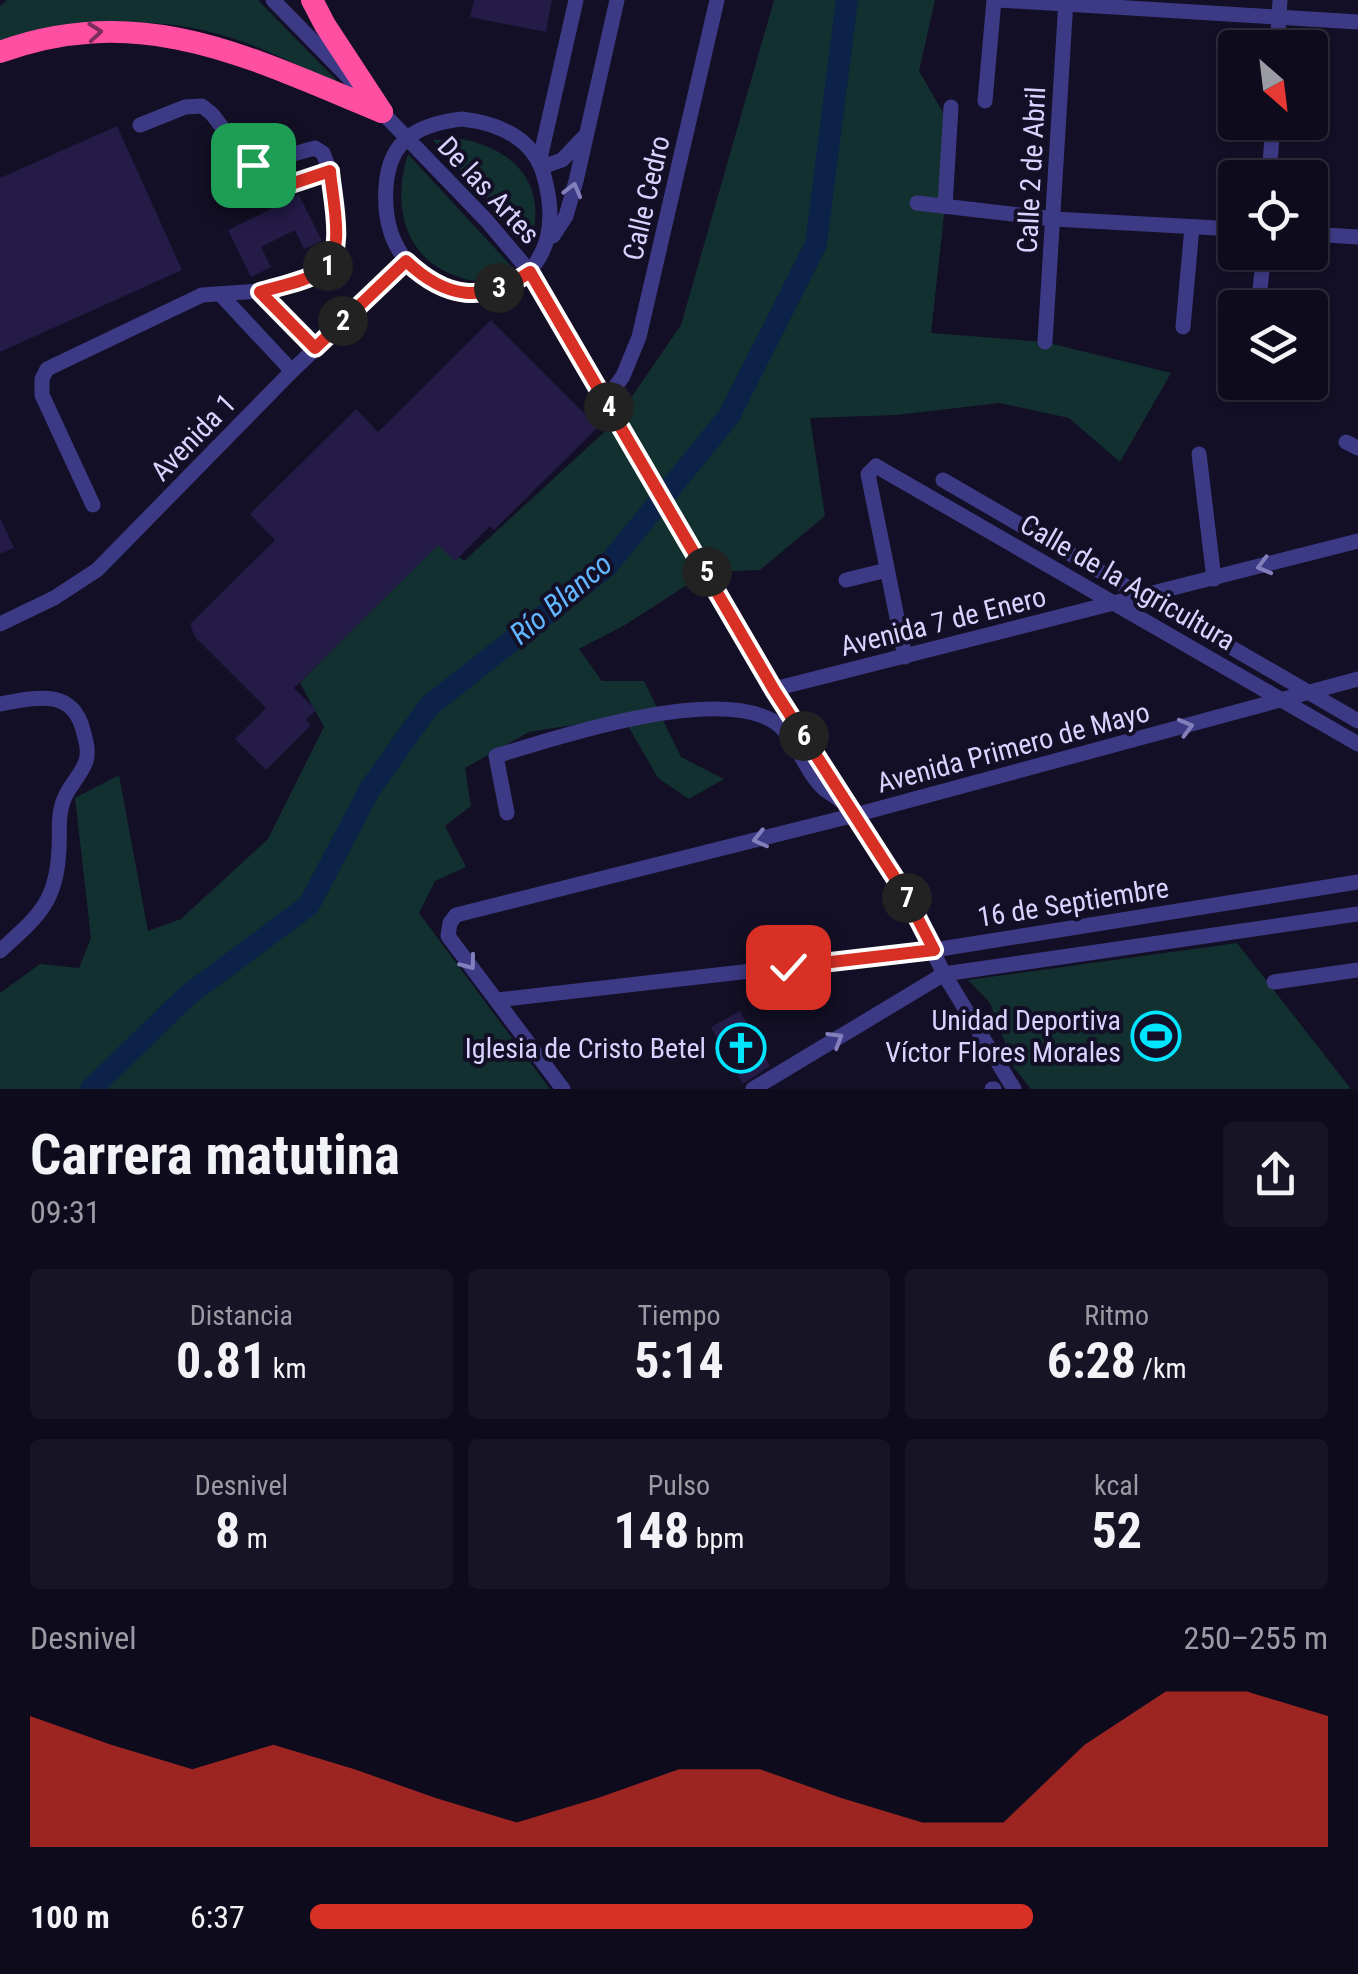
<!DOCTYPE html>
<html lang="es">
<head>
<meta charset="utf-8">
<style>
  :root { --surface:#0e0b1c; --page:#171425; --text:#f1f3f6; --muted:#9b9ba3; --line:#2e2b3b; --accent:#d93025 }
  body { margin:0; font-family:"Roboto Condensed",sans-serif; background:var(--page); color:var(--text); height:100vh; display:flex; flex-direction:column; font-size:38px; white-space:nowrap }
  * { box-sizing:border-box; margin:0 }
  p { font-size:32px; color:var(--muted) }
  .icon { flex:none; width:55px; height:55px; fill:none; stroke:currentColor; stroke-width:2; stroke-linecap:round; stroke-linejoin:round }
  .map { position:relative; height:1089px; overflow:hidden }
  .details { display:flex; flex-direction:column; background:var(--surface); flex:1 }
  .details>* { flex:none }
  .needle { width:65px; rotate:152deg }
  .tools { position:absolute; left:1218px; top:30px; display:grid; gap:20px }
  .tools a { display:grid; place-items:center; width:110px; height:110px; border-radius:10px; background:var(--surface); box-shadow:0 2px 8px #0004,0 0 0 2px var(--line); font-size:50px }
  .pin { position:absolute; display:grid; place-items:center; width:85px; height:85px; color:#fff; margin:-42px; border-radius:20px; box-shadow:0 5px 15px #0006 }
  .km { position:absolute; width:50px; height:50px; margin:-25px; border-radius:50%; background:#222; color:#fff; font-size:28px; line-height:50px; text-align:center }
  .round { display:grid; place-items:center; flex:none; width:105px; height:105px; border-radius:10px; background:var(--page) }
  .overview { display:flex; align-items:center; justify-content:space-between; height:170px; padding:0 30px }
  h1 { font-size:55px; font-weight:700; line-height:75px }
  .stats { display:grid; grid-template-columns:repeat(3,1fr); gap:15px; height:170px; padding:10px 30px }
  .stats div { display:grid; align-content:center; border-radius:10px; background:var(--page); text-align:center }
  .stats b { font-size:50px; font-weight:700 }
  .stats small { font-size:28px; font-weight:400 }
  .stats p { font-size:28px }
  .chart { height:280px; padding:20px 30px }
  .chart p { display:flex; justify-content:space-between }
  .chart svg { width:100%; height:180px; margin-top:10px; fill:var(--accent); opacity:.7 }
  ul { padding:0 30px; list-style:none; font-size:32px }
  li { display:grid; grid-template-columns:160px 120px 1fr; align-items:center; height:75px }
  li i { height:25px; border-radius:12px; background:var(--accent) }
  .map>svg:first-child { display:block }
  .green { fill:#12302f }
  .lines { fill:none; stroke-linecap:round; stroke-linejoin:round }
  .river { stroke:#0c2248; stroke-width:22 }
  .building { fill:#241b47 }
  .minor { stroke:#3d3a85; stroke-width:15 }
  .highway { stroke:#ff4fa3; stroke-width:22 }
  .oneway { stroke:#7d2c5e }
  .oneway2 { stroke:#837fbc }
  .route-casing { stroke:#fff; stroke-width:20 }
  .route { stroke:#d93025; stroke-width:12 }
  .labels { text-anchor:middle; stroke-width:8; stroke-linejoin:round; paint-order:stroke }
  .street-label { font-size:28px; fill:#d9d4ff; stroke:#130f26 }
  .poi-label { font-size:28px; fill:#d9d4ff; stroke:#130f26; text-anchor:end }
  .water-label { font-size:30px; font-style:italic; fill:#62b6ff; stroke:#130f26 }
</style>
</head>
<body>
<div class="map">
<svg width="1358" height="1089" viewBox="0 0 1358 1089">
  <rect width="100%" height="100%" fill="#130f26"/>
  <!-- green -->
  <g class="green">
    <path d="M7,0H258L346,90C278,53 209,20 129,23C87,24 42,38 0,46V6Z"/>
    <path d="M774,0H935L919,71L945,116V206L931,333L1045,342L1171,373L1120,462L1069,418L1000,403L896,415L810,418L825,516L760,570L707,572L625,625L579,649L602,681H644L681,757L724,779L689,799L658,778L623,717L529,732L465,768L471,806L445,826L466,867L435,881L419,913L550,1089H0V993L40,964L79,968L91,938L75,798L119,775L148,931L181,919L268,839L324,727L300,683L437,540L464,561L613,424L681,325Z"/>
    <path d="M462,139C520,151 548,188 530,247L433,140Z"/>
    <path d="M408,154L514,269C494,281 478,285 456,276C403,257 392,204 408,154Z"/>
    <path d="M1237,943L1351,1089H1031L1015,1069L990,1003L968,980Z"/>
  </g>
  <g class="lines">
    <!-- river -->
    <path class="river" d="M91,1089L188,995L309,905L370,789L429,706L607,566L729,416L816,244L847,0"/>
  </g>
  <!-- building -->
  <g class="building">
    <path d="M474,0H552L546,32L470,17Z"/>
    <path d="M117,126L182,270L0,352V178Z"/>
    <path d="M299,195L322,241L304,249L295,230L261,247L271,267L251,277L228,230Z"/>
    <path d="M491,320L598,427L494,530L490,526L455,561L438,545L294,688L316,710L306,720L311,725L266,770L235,739L266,708L195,637L190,624L275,540L250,514L356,409L378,432Z"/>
    <path d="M0,518L14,548L0,554Z"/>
    <path d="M740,1011L770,1066L743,1084L711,1027Z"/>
  </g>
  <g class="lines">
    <!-- minor -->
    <g class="minor">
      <path d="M273,0L354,83"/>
      <path d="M998,0L1358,22"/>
      <path d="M1277,48L1280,0"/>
      <path d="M985,101L994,0"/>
      <path d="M377,107L487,221L530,272L774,689L904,892L944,974L1014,1089"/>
      <path d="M462,119C498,123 534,138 544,176C587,329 376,331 386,187C389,138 420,124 462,119Z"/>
      <path d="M539,163L576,0"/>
      <path d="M253,165L315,148L323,153L330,171"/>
      <path d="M542,167L562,160L584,137"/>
      <path d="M1269,178L1273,122"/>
      <path d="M917,203L1054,219L1235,229"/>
      <path d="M945,206L951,107"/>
      <path d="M1310,234L1358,237"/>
      <path d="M553,236L566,216L576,181L617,0"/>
      <path d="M260,291L315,348"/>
      <path d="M220,294L292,371"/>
      <path d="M1258,308L1264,252"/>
      <path d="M1183,327L1192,227"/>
      <path d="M1045,342L1066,0"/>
      <path d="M605,401L623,376L639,337L717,0"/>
      <path d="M1346,442L1358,448"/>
      <path d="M1199,454L1214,579"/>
      <path d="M943,480L1358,721"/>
      <path d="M93,505L42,395V379L47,369L202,295L260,291L325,269L334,258L337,249L330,171L279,189L268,188L212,114L202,106L185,107L140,125"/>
      <path d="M846,580L887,570"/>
      <path d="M0,624L54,598L97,570L292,371L406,261"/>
      <path d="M905,657L868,474L876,466L1358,744"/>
      <path d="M774,689L1358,541"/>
      <path d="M0,704C34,698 72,687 83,730C86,741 89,751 86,761C80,778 64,790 61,809C58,822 60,835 59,848C57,903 38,916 0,951"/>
      <path d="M507,813L496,756C560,736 713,686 773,721C796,735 804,771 824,789C829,793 837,797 843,802"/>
      <path d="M1274,982L1358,970"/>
      <path d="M497,1000L934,950L1358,882"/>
      <path d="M563,1089L448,936L450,923L456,915L855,815L1358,679"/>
      <path d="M753,1089L944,974L1358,914"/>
      <path d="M992,1089H994"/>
    </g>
    <!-- highway -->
    <g class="highway">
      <path d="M312,0L325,25L382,112"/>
      <path d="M0,52C142,0 253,59 382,112"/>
    </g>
  </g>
  <!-- one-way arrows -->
  <defs><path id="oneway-chevron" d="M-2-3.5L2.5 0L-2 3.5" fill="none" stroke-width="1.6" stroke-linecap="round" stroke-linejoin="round" transform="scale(2.5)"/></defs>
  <use class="oneway" href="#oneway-chevron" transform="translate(95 32) rotate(-5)"/>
  <g class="oneway2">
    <use href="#oneway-chevron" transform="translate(573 190) rotate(-75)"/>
    <use href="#oneway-chevron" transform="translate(1264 566) rotate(165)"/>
    <use href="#oneway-chevron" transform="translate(1186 727) rotate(-15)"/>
    <use href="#oneway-chevron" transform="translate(760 839) rotate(166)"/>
    <use href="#oneway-chevron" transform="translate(469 963) rotate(53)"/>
    <use href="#oneway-chevron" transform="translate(836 1039) rotate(-31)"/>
  </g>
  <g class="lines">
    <!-- route casing -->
    <g class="route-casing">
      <path id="route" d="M253,165L264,184L273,190L330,171C332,198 347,255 322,271C304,282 279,286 260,292L315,348L406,261C446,299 483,304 530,272L774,690L904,892L934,950L788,967"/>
    </g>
    <!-- route -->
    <use href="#route" class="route"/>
  </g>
  <!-- icons -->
  <defs>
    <g id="stadium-ring" transform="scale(2.5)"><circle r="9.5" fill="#130f26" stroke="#00e5ff" stroke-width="1.5"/><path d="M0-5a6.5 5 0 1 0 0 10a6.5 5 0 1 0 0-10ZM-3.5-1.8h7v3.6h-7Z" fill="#00e5ff"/></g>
    <g id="church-ring" transform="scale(2.5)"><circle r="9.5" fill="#130f26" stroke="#00e5ff" stroke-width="1.5"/><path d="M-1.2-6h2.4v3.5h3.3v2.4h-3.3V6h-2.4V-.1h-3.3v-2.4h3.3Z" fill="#00e5ff"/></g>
  </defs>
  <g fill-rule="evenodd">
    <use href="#stadium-ring" x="1156" y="1036"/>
    <use href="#church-ring" x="741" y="1048"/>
  </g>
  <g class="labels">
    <!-- street labels -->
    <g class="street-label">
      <text transform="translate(1031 170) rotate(-87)" y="10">Calle 2 de Abril</text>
      <text transform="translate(489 190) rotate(47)" y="10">De las Artes</text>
      <text transform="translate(646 198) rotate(-77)" y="10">Calle Cedro</text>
      <text transform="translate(193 437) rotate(-46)" y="10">Avenida 1</text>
      <text transform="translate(1128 582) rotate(30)" y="10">Calle de la Agricultura</text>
      <text transform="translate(943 621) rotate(-14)" y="10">Avenida 7 de Enero</text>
      <text transform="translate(1013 747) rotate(-15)" y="10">Avenida Primero de Mayo</text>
      <text transform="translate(1073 902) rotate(-9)" y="10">16 de Septiembre</text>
    </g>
    <!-- poi labels -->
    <g class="poi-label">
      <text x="1121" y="1030">Unidad Deportiva<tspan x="1121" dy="32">Víctor Flores Morales</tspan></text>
      <text x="706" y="1058">Iglesia de Cristo Betel</text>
    </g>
    <!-- water labels -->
    <g class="water-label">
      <text transform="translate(561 599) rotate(-40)" y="10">Río Blanco</text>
    </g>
  </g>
</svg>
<div class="tools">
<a><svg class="needle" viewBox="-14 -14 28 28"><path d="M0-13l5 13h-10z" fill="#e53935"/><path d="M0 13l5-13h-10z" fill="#9b9ba3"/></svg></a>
<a><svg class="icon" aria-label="locate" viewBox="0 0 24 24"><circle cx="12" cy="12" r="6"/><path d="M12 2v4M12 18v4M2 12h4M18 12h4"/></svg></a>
<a><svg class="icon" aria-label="layers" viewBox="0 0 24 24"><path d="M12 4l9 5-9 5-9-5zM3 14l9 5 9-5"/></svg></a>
</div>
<div class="pin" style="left:253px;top:165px;background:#1e9e55"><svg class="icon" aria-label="arrive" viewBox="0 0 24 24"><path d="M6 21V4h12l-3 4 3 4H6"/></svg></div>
<div class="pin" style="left:788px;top:967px;background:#d93025"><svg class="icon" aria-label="check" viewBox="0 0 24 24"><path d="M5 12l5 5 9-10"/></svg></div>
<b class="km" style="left:328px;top:266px">1</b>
<b class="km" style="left:343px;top:321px">2</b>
<b class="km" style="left:499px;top:288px">3</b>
<b class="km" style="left:609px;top:407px">4</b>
<b class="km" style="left:707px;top:572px">5</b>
<b class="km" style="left:804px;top:736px">6</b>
<b class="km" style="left:907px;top:898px">7</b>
</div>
<section class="details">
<div class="overview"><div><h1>Carrera matutina</h1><p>09:31</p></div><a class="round"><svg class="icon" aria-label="share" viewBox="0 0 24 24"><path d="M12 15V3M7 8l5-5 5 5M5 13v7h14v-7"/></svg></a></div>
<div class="stats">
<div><p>Distancia</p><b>0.81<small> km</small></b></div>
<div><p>Tiempo</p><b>5:14</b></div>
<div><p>Ritmo</p><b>6:28<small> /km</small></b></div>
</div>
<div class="stats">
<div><p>Desnivel</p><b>8<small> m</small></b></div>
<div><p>Pulso</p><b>148<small> bpm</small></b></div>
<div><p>kcal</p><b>52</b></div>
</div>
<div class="chart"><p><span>Desnivel</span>250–255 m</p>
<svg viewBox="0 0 160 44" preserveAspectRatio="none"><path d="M0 44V12L10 19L20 25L30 19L40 25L50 32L60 38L70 32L80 25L90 25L100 32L110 38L120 38L130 19L140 6L150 6L160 12V44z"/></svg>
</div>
<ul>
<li><b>100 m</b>6:37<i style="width:71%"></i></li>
</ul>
</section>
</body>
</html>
